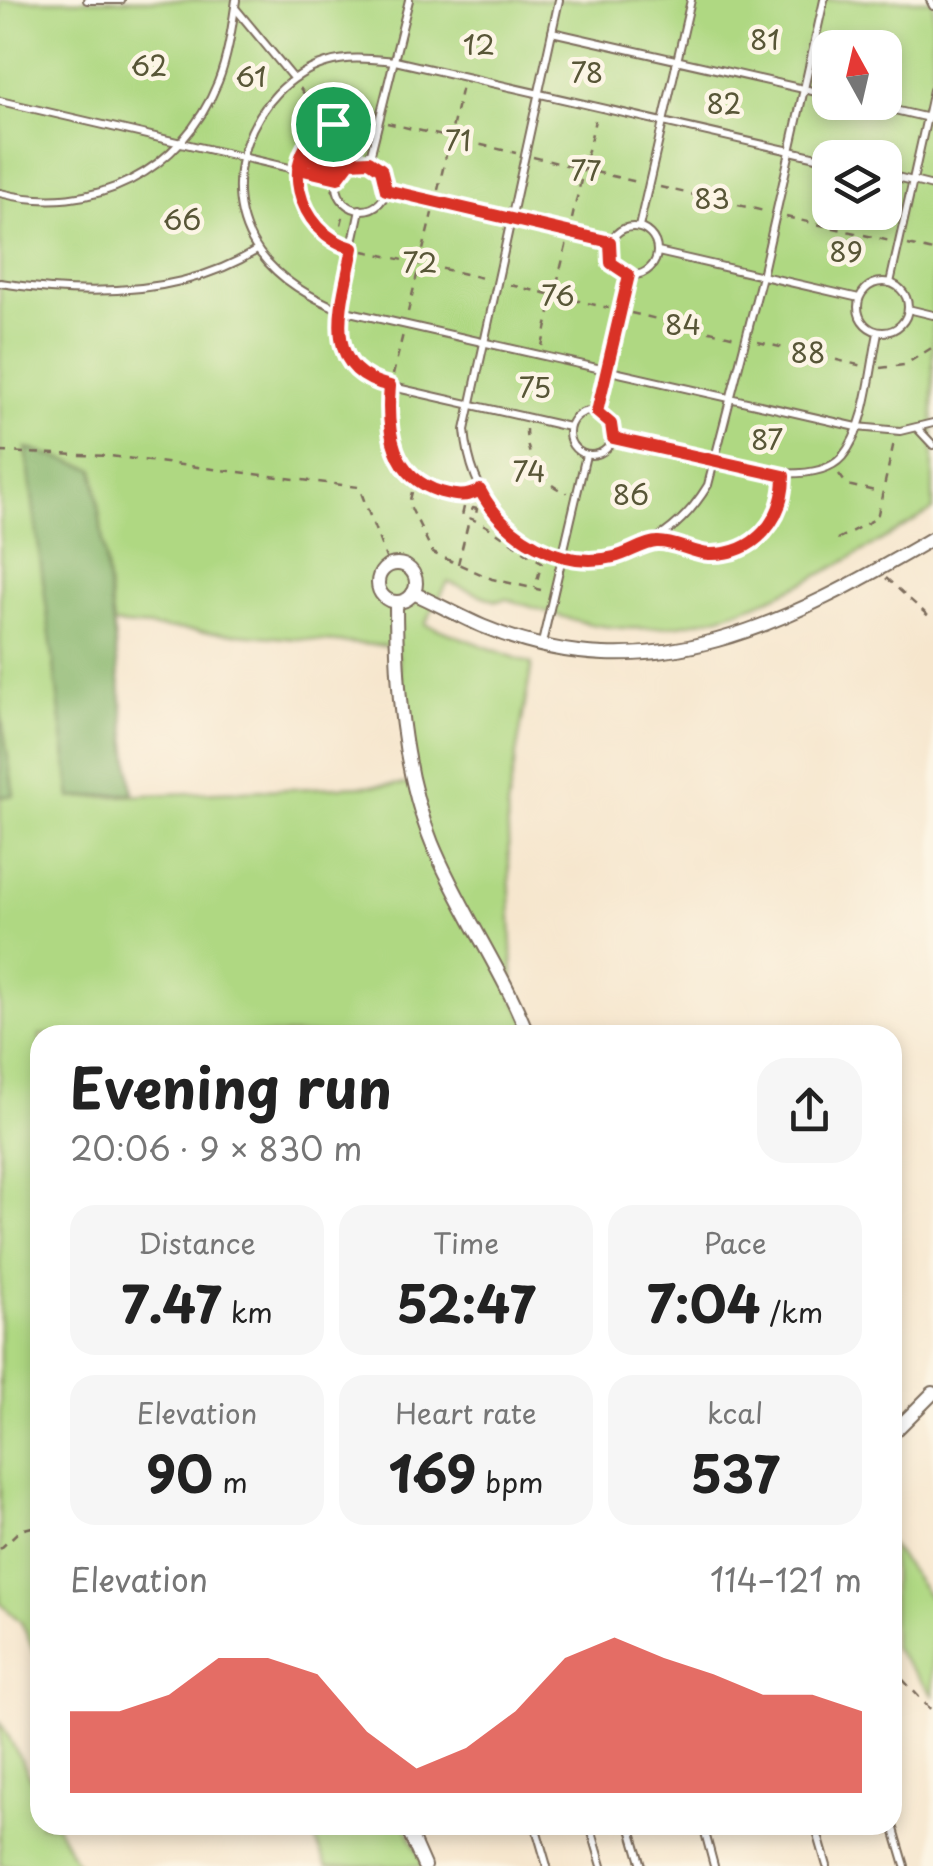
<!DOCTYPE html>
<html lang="en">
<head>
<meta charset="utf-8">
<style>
  :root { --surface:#fff; --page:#f6f6f6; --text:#222; --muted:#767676; --accent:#d93025 }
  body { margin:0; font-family:"Playpen Sans",sans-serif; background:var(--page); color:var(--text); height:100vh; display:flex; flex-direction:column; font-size:38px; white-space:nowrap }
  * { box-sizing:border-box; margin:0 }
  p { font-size:32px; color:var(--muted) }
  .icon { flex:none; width:55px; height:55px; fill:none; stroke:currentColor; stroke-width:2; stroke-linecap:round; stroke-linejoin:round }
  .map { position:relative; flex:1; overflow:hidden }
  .details { position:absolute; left:30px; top:1025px; width:872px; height:810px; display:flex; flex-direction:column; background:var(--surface); border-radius:30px; box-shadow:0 5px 15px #0003 }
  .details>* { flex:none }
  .needle { width:65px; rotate:352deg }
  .buttons { position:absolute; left:812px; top:30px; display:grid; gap:20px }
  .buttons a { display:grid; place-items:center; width:90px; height:90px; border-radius:20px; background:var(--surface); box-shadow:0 5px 15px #0003; font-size:50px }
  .pin { position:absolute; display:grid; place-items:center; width:85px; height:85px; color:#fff; margin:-42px; border:5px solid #fff; border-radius:50%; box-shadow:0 2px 10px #0007 }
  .round { display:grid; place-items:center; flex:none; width:105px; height:105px; border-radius:30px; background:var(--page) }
  .headline { display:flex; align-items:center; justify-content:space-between; height:170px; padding:0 40px }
  h1 { font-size:55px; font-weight:700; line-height:75px }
  .metrics { display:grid; grid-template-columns:repeat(3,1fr); gap:15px; height:170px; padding:10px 40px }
  .metrics div { display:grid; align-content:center; border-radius:25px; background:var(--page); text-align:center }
  .metrics b { font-size:50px; font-weight:700 }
  .metrics small { font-size:28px; font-weight:400 }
  .metrics p { font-size:28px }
  .chart { height:280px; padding:20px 40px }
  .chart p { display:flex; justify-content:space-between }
  .chart svg { width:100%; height:180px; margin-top:10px; fill:var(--accent); opacity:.7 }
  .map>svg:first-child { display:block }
  .green { fill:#afd882; stroke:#758150; stroke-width:2.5; fill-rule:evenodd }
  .forest { fill:#8bb870; stroke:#637147; stroke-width:2.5 }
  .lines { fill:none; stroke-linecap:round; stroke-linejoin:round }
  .lane-casing { stroke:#7c6c5b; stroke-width:10 }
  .street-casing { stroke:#7c6c5b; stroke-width:16 }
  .path { stroke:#7c6c5b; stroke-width:2.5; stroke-dasharray:8 8; stroke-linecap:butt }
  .lane { stroke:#fff; stroke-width:6 }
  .street { stroke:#fff; stroke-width:12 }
  .route-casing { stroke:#fff; stroke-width:20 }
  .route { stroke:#d93025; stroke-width:12 }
  .labels { text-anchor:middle; stroke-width:9; stroke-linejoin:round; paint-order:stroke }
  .park-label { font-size:28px; fill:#585637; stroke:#fcf5e5 }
</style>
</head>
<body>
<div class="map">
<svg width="933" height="1866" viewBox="0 0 933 1866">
  <rect width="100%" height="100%" fill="#fcf5e5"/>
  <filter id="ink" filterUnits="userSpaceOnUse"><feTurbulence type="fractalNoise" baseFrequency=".01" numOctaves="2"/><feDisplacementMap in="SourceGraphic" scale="20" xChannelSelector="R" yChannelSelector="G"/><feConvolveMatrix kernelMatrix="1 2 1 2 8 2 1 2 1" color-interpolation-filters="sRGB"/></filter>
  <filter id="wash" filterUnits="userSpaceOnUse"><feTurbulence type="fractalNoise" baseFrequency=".0048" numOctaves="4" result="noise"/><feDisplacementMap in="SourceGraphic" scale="40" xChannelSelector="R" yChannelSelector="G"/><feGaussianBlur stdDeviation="2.25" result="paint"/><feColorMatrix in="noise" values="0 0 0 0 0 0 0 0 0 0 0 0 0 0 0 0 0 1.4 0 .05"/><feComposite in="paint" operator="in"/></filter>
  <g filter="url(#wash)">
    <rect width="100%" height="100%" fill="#f6e6cd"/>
    <!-- green -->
    <g class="green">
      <path d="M0,0H933V510C833,568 718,646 596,625C566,620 536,608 507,599L496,601L448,582L425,624L532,664L507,807L514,1000L538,1035H40V1664L21,1622L0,1603V797L14,795L0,708ZM830,48H885V102H830ZM830,158H885V212H830ZM94,469L113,624L397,647L412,784L71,798Z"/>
      <path d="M892,1546L933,1602V1695L893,1647Z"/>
      <path d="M0,1721L40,1795V1825H56L78,1866H0Z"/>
      <path d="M309,1825H405L424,1866H327Z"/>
    </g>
    <!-- forest -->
    <g class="forest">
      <path d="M26,448L94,469L133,793L71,798Z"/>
      <path d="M0,708L14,795L0,797Z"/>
    </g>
  </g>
  <g filter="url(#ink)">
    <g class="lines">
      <!-- lane casing -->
      <g class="lane-casing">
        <g id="lane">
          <path d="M87,0H121"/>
          <path d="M559,0L465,430C477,570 636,605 708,485L762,276L824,0"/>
          <path d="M930,0L933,6"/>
          <path d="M236,9L293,78"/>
          <path d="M552,32L830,95"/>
          <path d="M0,101L337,179"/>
          <path d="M860,102L933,119"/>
          <path d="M830,160L395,61C371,59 349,56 326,63C251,86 212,188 260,253C281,281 310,297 341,310L857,427L900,431L933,423"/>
          <circle cx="362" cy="185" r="25"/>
          <path d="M369,161L409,0"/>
          <path d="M885,174L933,186"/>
          <path d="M386,190L610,241"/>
          <path d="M0,193C93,217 182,172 218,82C228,57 232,27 236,0"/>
          <path d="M360,209C354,244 328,327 345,357C352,369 363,375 375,383L569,427"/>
          <circle cx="633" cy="251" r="24"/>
          <path d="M639,227L691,0"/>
          <path d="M658,252L859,298"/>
          <circle cx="883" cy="307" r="25"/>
          <path d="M0,283C84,296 182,297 257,250"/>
          <path d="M890,283L933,90"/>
          <path d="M908,309L933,315"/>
          <path d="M391,386C386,431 392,477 441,492C456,496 466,498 480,491"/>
          <circle cx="591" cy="433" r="22"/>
          <path d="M597,412L629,275"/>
          <path d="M918,429L933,445"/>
          <path d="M613,437C662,449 805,499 842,457C867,427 870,370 878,333"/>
          <path d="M657,542C718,557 784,560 784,476"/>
          <path d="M542,643L586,455"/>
          <path d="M892,1822L905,1866"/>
          <path d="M535,1825L547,1866"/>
          <path d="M590,1825L602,1866"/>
          <path d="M630,1825L642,1866"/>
          <path d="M703,1825L714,1866"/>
          <path d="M815,1825L827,1866"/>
        </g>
      </g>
      <!-- street casing -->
      <g class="street-casing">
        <g id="street">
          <circle cx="397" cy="583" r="19"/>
          <path d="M413,593C436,603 459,616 482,626C651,697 789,622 933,538"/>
          <path d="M396,602C396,680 402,770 432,843C459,909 502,968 528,1035"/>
          <path d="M892,1434L933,1393"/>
          <path d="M406,1825L424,1866"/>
        </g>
      </g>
      <!-- path -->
      <g class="path">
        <path d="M300,88L327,126"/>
        <path d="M387,123L516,153"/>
        <path d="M533,157L637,182"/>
        <path d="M301,159V157C315,131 332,124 360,118L353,152L335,165L301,157"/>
        <path d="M298,182C297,211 316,233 341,245"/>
        <path d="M660,187L764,211"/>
        <path d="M332,189L345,208L337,242"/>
        <path d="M438,190L462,86"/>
        <path d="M786,217L890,241"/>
        <path d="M572,219L595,120"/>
        <path d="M908,245L933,251"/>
        <path d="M364,251L487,279"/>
        <path d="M510,285L609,308"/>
        <path d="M408,312L432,213"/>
        <path d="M631,313L736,337"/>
        <path d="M758,342L863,366"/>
        <path d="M542,346L567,242"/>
        <path d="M880,368L904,365L933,347"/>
        <path d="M393,375L403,334"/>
        <path d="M526,429C526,457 540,483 567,493"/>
        <path d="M0,452L109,456L359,487L389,566"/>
        <path d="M839,474L847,485L880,492"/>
        <path d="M412,492L409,504L433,553L492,579L541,590"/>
        <path d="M464,507L462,516C491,523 513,547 542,562L535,588"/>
        <path d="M473,508L477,509L476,514L471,512Z"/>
        <path d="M837,539L877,518L894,442"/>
        <path d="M458,564L469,520"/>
        <path d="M886,578L933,620"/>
        <path d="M0,1549L20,1530L40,1525"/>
        <path d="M892,1668L933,1712"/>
      </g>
      <!-- lane -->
      <use href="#lane" class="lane"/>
      <!-- street -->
      <use href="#street" class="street"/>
    </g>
  </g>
  <g class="lines" filter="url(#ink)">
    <!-- route casing -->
    <g class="route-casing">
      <path id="route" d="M333,124C272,150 298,235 353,248C343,302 317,369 390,386C386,431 392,477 441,492C456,496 466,498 480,490C504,537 562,570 614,557C628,554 645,542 657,542C674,541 692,553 709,554C755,555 784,520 784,476L613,438L611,424L597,412L629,275L611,263L610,242L386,190L381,169L369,161L350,162L338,178L299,169L302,157L335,166L353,152L360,118L333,124"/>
    </g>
    <!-- route -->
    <use href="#route" class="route"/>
  </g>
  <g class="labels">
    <!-- park labels -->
    <g class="park-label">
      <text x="765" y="50">81</text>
      <text x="479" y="55">12</text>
      <text x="149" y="76">62</text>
      <text x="587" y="83">78</text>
      <text x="251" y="87">61</text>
      <text x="724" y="114">82</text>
      <text x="458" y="151">71</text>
      <text x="586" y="181">77</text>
      <text x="712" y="209">83</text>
      <text x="182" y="230">66</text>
      <text x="846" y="262">89</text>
      <text x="420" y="273">72</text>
      <text x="558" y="306">76</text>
      <text x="683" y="335">84</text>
      <text x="808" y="363">88</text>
      <text x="535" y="398">75</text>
      <text x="767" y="450">87</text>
      <text x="529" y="482">74</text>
      <text x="631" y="505">86</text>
    </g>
  </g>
</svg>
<div class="buttons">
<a><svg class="needle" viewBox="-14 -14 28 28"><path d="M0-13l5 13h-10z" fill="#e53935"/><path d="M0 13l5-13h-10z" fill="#767676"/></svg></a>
<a><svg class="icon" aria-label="layers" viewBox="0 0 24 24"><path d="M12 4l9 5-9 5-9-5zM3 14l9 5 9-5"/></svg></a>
</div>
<div class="pin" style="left:333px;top:124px;background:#1e9e55"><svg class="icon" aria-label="arrive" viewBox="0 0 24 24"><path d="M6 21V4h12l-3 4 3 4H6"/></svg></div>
<section class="details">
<div class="headline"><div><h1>Evening run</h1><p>20:06 · 9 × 830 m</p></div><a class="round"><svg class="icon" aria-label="share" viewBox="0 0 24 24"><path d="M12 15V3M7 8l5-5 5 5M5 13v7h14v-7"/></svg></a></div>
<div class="metrics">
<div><p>Distance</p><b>7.47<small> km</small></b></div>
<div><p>Time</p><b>52:47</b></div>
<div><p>Pace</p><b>7:04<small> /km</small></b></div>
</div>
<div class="metrics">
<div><p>Elevation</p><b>90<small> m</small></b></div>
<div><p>Heart rate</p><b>169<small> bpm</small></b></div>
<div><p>kcal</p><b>537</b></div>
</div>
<div class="chart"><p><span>Elevation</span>114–121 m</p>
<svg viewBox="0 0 160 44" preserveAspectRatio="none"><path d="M0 44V24L10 24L20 20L30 11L40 11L50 15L60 29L70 38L80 33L90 24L100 11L110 6L120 11L130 15L140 20L150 20L160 24V44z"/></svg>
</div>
</section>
</div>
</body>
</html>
